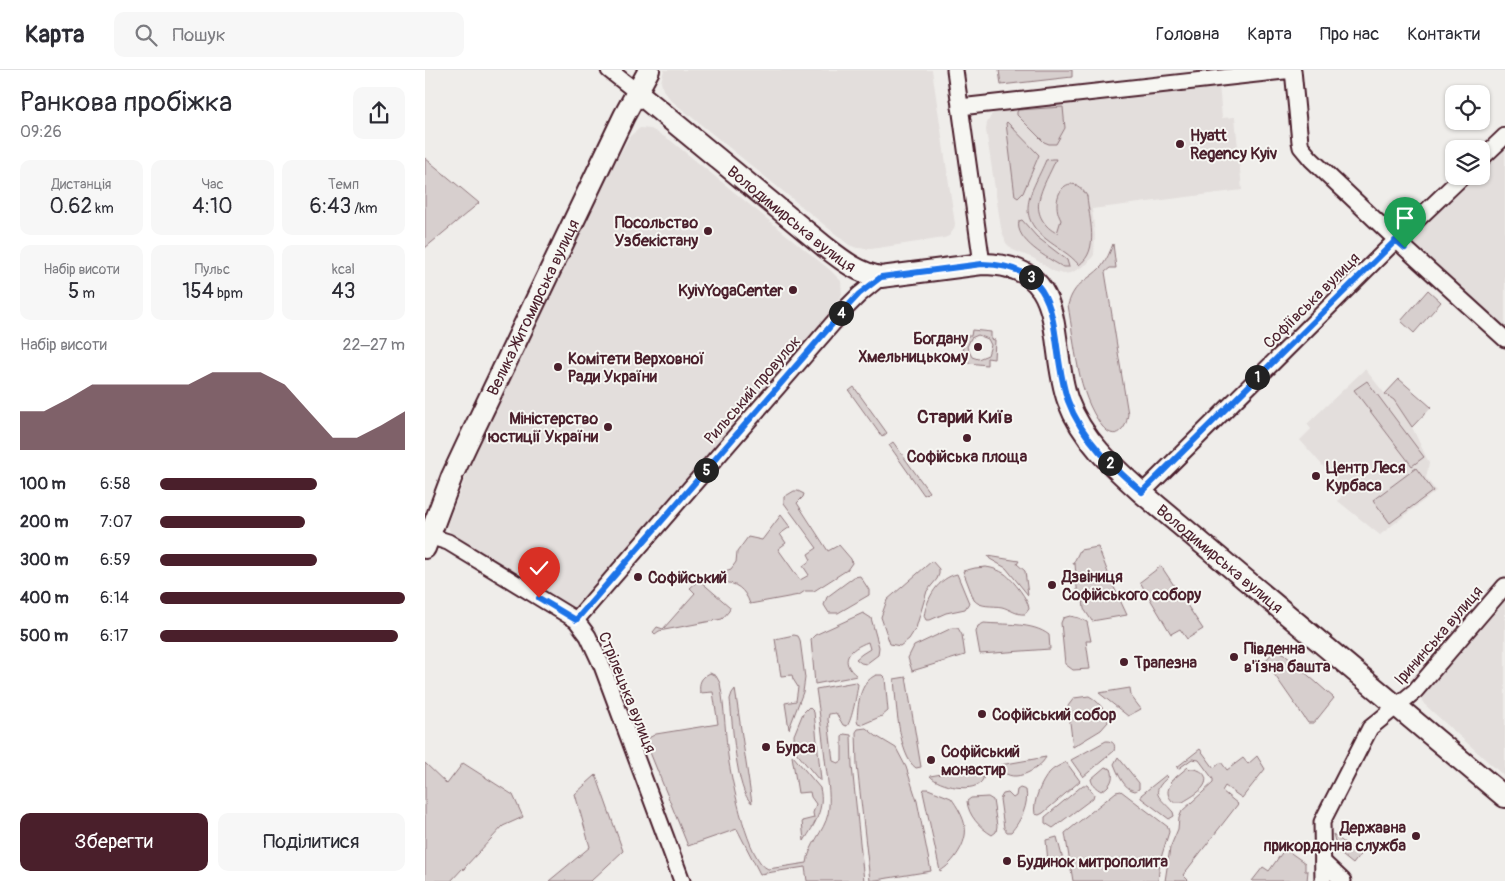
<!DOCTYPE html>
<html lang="uk">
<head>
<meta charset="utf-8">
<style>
  :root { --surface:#fff; --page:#f7f7f7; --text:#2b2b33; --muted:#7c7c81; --line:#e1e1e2; --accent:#4a1f2b }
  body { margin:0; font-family:Pangolin,sans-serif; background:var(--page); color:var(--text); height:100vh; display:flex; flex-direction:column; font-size:19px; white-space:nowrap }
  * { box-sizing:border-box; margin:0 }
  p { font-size:16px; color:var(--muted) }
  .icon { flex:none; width:28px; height:28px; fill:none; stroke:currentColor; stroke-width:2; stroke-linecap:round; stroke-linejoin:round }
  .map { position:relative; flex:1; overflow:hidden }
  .drawer { display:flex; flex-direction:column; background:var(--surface); width:425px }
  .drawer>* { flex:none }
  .fabs { position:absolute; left:1020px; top:15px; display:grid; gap:10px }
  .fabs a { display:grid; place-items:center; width:45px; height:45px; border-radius:10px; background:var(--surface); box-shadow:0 1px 4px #0004; font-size:25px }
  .pin { position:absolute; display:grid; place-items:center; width:42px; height:42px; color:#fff; margin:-51px -21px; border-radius:50% 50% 50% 0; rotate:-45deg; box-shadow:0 0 5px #0007 }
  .pin .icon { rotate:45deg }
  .km { position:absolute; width:25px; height:25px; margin:-12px; border-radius:50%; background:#222; color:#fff; font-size:14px; line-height:25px; text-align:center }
  .round { display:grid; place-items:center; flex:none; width:52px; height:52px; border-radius:10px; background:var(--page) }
  .head { display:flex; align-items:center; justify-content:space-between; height:85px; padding:0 20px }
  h1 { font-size:28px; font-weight:600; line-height:38px }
  .stats { display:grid; grid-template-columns:repeat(3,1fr); gap:8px; height:85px; padding:5px 20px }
  .stats div { display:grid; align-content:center; border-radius:10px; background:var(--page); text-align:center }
  .stats b { font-size:21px; font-weight:600 }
  .stats small { font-size:14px; font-weight:400 }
  .stats p { font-size:14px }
  .chart { height:140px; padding:10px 20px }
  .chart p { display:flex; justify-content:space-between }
  .chart svg { width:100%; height:90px; margin-top:5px; fill:var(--accent); opacity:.7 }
  .button { display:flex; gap:10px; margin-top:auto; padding:10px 20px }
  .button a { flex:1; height:58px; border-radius:10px; background:var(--accent); color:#fff; font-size:20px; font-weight:600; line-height:58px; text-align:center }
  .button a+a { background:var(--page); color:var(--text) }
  ul { padding:0 20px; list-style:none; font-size:16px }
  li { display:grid; grid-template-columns:80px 60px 1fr; align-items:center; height:38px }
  li i { height:12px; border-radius:6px; background:var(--accent) }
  header { display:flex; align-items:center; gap:30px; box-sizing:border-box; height:70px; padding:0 25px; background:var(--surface); border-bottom:1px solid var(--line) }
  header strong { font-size:24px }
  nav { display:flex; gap:28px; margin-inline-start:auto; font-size:18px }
  .search { width:350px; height:45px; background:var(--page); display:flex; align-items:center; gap:12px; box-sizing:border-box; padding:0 18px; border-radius:10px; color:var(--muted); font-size:19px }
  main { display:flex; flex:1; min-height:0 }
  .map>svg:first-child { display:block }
  .built { fill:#e3dedc }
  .green { fill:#d7cfce; stroke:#90777c; fill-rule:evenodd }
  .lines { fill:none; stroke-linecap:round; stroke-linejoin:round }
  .minor-casing { stroke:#4a1f2b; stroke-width:19 }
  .major-casing { stroke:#4a1f2b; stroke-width:24 }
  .minor { stroke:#f6f6f2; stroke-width:15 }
  .major { stroke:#f6f6f2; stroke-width:20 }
  .route-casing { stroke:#fff; stroke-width:10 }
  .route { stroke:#1a73e8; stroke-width:6 }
  .poi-dot { fill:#4a1f2b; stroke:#f6f6f2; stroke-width:2 }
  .labels { text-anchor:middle; stroke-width:4; stroke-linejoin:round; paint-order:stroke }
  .poi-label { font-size:16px; font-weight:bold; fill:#4a1f2b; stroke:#f6f6f2; text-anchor:start }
  .street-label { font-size:16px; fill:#4a1f2b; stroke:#f6f6f2 }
  .quarter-label { font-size:19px; font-weight:bold; fill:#4a1f2b; stroke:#f6f6f2 }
</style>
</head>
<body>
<header>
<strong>Карта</strong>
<div class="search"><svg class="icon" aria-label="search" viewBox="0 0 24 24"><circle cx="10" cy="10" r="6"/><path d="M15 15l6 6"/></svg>Пошук</div>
<nav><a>Головна</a><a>Карта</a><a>Про нас</a><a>Контакти</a></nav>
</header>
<main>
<section class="drawer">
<div class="head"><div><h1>Ранкова пробіжка</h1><p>09:26</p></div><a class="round"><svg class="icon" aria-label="share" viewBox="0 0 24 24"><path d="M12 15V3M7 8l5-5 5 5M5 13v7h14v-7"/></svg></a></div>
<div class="stats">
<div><p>Дистанція</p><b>0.62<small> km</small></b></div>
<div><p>Час</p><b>4:10</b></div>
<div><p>Темп</p><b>6:43<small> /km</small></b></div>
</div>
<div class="stats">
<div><p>Набір висоти</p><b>5<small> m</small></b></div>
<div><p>Пульс</p><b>154<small> bpm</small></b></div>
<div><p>kcal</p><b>43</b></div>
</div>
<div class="chart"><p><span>Набір висоти</span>22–27 m</p>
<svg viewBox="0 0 160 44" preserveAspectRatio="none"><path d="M0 44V25L10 25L20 19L30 12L40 12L50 12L60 12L70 12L80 6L90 6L100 6L110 12L120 25L130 38L140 38L150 32L160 25V44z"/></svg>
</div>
<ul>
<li><b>100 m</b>6:58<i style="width:64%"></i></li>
<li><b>200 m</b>7:07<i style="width:59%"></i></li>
<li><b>300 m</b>6:59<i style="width:64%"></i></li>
<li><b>400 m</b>6:14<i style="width:100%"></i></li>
<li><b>500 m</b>6:17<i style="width:97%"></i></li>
</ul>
<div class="button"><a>Зберегти</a><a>Поділитися</a></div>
</section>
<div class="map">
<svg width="1080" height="811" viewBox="0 0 1080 811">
  <rect width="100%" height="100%" fill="#efedea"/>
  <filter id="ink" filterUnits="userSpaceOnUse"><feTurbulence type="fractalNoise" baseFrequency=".02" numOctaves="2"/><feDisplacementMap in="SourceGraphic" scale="10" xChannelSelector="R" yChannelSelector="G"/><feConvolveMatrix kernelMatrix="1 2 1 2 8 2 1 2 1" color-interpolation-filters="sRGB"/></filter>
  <g filter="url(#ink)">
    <!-- built -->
    <g class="built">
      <path d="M239,0H507L530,154L529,159L524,166L519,168L446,179L432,178L424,175L247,31L238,20L236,12Z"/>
      <path d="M794,14L797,48L810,47L817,120L667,139L670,165L669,185L662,194L646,203L638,204L628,201L608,188L588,180L581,173L576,158L561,60L562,53L567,44L572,40Z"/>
      <path d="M215,58L226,59L245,70L405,200L416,211L417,224L411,235L148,541L27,466L22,455L52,378L183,105L205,66Z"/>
      <path d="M1080,76V265L983,176L981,169L1048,106H1056V98Z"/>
      <path d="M940,299L960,324L969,330L987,357L1004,393L1001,408L1011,421L955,465L913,431L920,421L875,370L886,359L882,354Z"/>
      <path d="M1080,530V707L999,634L995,627L997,620L1044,562L1055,560Z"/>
    </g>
    <!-- green -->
    <g class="green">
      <path d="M574,0H647V7L576,15Z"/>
      <path d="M638,37L640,58L631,74H624L619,72L592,45V42L593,40Z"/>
      <path d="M582,52L614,85L598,123L593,128L590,126L581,53Z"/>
      <path d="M0,88L54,133L0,178Z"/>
      <path d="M627,89H631C626,102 616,117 614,131C611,144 620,158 632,163L636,150C623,127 644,97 662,126C664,149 675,180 654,195C644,183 632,178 621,169C588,143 608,121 621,90Z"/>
      <path d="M597,150L612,167L642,190L644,197H638C624,189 589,170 594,151Z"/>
      <path d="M688,174L691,198H685L680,202L703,344C702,350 701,356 696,361C689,367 682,362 677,356C652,323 650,275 643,235C650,211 662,212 677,196C682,189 685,182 688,174Z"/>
      <path d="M1003,220L1016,232L989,263L976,251Z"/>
      <path d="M547,260L566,262V269L570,270L569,289L562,288V295L543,293V286H537L539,266H546ZM553,265L563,269L566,275L563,285L553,289L547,287L542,277L546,268Z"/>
      <path d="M974,309L1006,337L987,357L969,330L960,324Z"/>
      <path d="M942,311L999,387L987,396L929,320Z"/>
      <path d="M429,317L462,363L457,367L424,321Z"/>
      <path d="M468,372L504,422L499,425L464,375Z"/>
      <path d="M991,398L1008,421L965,453L948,430Z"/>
      <path d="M369,421H373L379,424L378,427L372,433L403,481L414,475L426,489L427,493L422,500L389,521H380L374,525L325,534C320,519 311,512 295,512L294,503L306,499L311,492L312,482L323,467L337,470L356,445L365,457L355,464L361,473L353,479L375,510L384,505L378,496L386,490L383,484L392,478L359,433V427Z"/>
      <path d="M673,477L687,513L702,545L667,551L659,539L658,529H653L650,494H648L655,480Z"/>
      <path d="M563,486L594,491L592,494L600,501L603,525L581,498L565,489Z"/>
      <path d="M507,491L514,499V504L512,509L502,521L491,558L484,569L475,576L465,574L456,547L462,530Z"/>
      <path d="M736,496L778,559L762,569L755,559L746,564L715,512Z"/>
      <path d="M561,497C568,498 574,500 580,504C588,510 604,530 604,539L600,544C591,545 585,539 577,537C567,535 556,538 549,530L538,501L550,498Z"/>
      <path d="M532,504L544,533L540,539L521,543L505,550H501L499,546C502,528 513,508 532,504Z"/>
      <path d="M435,506L444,520V525L413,543H404L399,535L402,527L429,507Z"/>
      <path d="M274,510L305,537L304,541L297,549L234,561L230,564L228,562L232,557L238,559L270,523L265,518Z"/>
      <path d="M438,543L446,548L454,577L453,585L441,594L436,593L431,589L437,584L445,579L443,572C424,579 413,591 432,606L390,614L386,569L390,565Z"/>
      <path d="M645,546L654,548L662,552L666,571H661L665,599L648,600L640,594L636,553L638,548Z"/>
      <path d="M559,553C579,555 608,552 624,565L625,579L555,584L551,562L553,556Z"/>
      <path d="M527,558H533L537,565L540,585L487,601L483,588L489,576Z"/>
      <path d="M369,565L373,566L375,570L380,608L378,622L364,659L360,633L371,631L373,617L368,609L367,605L356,606L350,569Z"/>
      <path d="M852,578L909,628L889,653H883L840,591Z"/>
      <path d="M285,603L291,606L295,613C300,639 300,666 304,693C308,715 323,791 343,799L382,793C384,774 399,762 403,744C406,729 403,712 401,697C398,671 395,645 391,619L430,612L433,614C432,623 427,650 422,656L418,655L411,643L404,644L403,649L408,691L413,693L417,691V667L419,664L426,665L427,696L439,811H382L380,797L335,804L312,759L263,776L220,670L231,664L293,654L288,622L275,623C274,613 275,608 285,603Z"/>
      <path d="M451,605H457L460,608L463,641L457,646L436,655L433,654L432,651C433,634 434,613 451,605Z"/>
      <path d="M481,607L496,697L491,698C473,686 471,629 469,609Z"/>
      <path d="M705,618L706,626L716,639L703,646L674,623Z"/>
      <path d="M310,619L327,733C311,724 307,648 305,629L307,623Z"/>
      <path d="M664,626C673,631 682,641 683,652L676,660L648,677L643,636L649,628Z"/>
      <path d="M384,637L389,642L396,710H394L370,681L369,665L378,643Z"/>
      <path d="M441,658L451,666L471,678L481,697L492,731L506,801L445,811L432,695L431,662L433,659Z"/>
      <path d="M681,671C688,671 691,674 689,681L658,707L646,690Z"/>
      <path d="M775,679L789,698L796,692L802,700L818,688L823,694L832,686L840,699L817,728L800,716L797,721L813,734L758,805L764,811H740L745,778L753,759L754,748L757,741L788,713V709L774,690L767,689L753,699L752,697Z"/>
      <path d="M367,686H368L395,718C400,738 390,754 379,771L377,751L389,748L388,743L391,734L386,727L385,722L373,723Z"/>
      <path d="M621,687C615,700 582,718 575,695Z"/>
      <path d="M693,687L714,713V719L710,721C699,719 693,704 689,694Z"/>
      <path d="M641,692L655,711L618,743L614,745L610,744C607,732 617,711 624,703C628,698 636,695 641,692Z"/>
      <path d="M0,693L22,714L38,693L88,725L98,747L78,756L40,797L39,800L38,798L26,811H0Z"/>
      <path d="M558,697C558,700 559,705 558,709C551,725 513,716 505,706Z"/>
      <path d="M680,697L686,699C690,708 685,717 676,721C671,718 667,715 666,709Z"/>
      <path d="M763,697L765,699C775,698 786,706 778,717C774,723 764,728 758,732H748C742,726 741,720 747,713L745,712Z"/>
      <path d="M171,705L198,781L166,811H124L165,777L150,724Z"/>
      <path d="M741,705L743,707C724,724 734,726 748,742L749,746L744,749L716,728V725Z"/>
      <path d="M658,715H662L669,724L668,728L628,758L620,753V747Z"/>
      <path d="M595,718L601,720C604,734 596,751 586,762H582L579,758L575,729L578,724L583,723L588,728L591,726L592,720Z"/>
      <path d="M499,719H503L526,728C532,736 539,748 540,757C543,772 528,794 515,801L498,722Z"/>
      <path d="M696,721L743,757L744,762L735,791L733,811H648L640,763L691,722Z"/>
      <path d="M563,727L568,730L572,756L571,762L567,765C555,758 543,745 542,731L546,728Z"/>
      <path d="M908,764L935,785L928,794L913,782Z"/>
      <path d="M632,767L638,790L623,792L621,770Z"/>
      <path d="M859,780L863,781L880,793V801H883L882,811H827L838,797L844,801Z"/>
    </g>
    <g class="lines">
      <!-- minor casing -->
      <g class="minor-casing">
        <g id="minor">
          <path d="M184,0L212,22"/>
          <path d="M530,0L557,194"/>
          <path d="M535,37L868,0L875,72L876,77L886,89L980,178L1080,269"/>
          <path d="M1056,89L1080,66"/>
          <path d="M717,423L971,170L1038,106"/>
          <path d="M4,466L23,472L151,550L163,566L177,596L257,811"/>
          <path d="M151,550L422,237L434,225L456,207"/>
          <path d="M898,792L918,811"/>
          <path d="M898,811L897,752L945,658L990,621L1080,516"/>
        </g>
      </g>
      <!-- major casing -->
      <g class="major-casing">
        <g id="major">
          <path id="s1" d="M212,22L399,176C417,190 433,203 456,207L557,194C647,194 622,272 643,331C657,369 687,396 717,423L1080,727"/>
          <path id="s2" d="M0,478L27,406L42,374L199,46L224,0"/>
        </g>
      </g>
      <!-- minor -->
      <use href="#minor" class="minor"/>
      <!-- major -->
      <use href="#major" class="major"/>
    </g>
  </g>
  <g class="lines" filter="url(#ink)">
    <!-- route casing -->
    <g class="route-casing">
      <path id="route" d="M114,528L151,550L422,237L434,224L456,207L557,194C646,195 622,272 643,331C657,369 687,396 717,422L971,170L980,178"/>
    </g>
    <!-- route -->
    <use href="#route" class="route"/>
  </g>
  <!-- markers -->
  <g class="poi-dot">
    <circle cx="755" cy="74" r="5"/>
    <circle cx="283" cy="161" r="5"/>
    <circle cx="368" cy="220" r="5"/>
    <circle cx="553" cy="277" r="5"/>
    <circle cx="133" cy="297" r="5"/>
    <circle cx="183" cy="357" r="5"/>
    <circle cx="542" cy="368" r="5"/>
    <circle cx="891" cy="406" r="5"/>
    <circle cx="213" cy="507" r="5"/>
    <circle cx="627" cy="515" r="5"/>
    <circle cx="809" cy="587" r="5"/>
    <circle cx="699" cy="592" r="5"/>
    <circle cx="557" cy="644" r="5"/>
    <circle cx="341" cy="677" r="5"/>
    <circle cx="506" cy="690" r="5"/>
    <circle cx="991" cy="766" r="5"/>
    <circle cx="582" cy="791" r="5"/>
  </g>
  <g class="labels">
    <!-- poi labels -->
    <g class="poi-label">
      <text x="765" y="71">Hyatt<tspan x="765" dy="18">Regency Kyiv</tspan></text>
      <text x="273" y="158" text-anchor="end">Посольство<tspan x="273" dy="18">Узбекістану</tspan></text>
      <text x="358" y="226" text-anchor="end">KyivYogaCenter</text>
      <text x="543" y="274" text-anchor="end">Богдану<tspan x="543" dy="18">Хмельницькому</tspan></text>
      <text x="143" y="294">Комітети Верховної<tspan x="143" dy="18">Ради України</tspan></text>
      <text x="173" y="354" text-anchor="end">Міністерство<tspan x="173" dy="18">юстиції України</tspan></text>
      <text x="542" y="392" text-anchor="middle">Софійська площа</text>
      <text x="901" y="403">Центр Леся<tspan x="901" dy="18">Курбаса</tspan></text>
      <text x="637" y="512">Дзвіниця<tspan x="637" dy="18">Софійського собору</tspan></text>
      <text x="223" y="513">Софійський</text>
      <text x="819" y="584">Південна<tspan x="819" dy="18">в'їзна башта</tspan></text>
      <text x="709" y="598">Трапезна</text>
      <text x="567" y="650">Софійський собор</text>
      <text x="351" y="683">Бурса</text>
      <text x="516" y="687">Софійський<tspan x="516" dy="18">монастир</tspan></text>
      <text x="981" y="763" text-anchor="end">Державна<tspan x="981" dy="18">прикордонна служба</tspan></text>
      <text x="592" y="797">Будинок митрополита</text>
    </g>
    <!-- street labels -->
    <g class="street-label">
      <text dy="6" stroke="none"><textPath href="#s1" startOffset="200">Володимирська вулиця</textPath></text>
      <text transform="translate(886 230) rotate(-45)" y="6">Софіївська вулиця</text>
      <text dy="6" stroke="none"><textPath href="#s2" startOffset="264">Велика Житомирська вулиця</textPath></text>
      <text transform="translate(327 319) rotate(-49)" y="6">Рильський провулок</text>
      <text dy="6" stroke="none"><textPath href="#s1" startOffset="814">Володимирська вулиця</textPath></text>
      <text transform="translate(1013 565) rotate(-49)" y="6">Ірининська вулиця</text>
      <text transform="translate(203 622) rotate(68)" y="6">Стрілецька вулиця</text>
    </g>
    <!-- quarter labels -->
    <g class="quarter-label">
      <text x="540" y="353">Старий Київ</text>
    </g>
  </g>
</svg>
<div class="fabs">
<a><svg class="icon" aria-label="locate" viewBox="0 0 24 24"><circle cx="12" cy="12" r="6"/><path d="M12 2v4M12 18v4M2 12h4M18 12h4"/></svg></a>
<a><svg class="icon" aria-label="layers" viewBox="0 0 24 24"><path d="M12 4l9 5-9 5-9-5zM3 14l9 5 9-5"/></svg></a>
</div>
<div class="pin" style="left:980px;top:178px;background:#1e9e55"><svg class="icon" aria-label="arrive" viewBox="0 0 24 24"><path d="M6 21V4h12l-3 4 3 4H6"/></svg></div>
<div class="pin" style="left:114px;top:528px;background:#d93025"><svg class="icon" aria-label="check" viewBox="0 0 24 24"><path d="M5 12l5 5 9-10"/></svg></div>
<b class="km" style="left:832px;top:307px">1</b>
<b class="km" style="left:685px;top:393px">2</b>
<b class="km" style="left:606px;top:207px">3</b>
<b class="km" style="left:416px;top:243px">4</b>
<b class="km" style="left:281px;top:400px">5</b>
</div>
</main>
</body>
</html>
